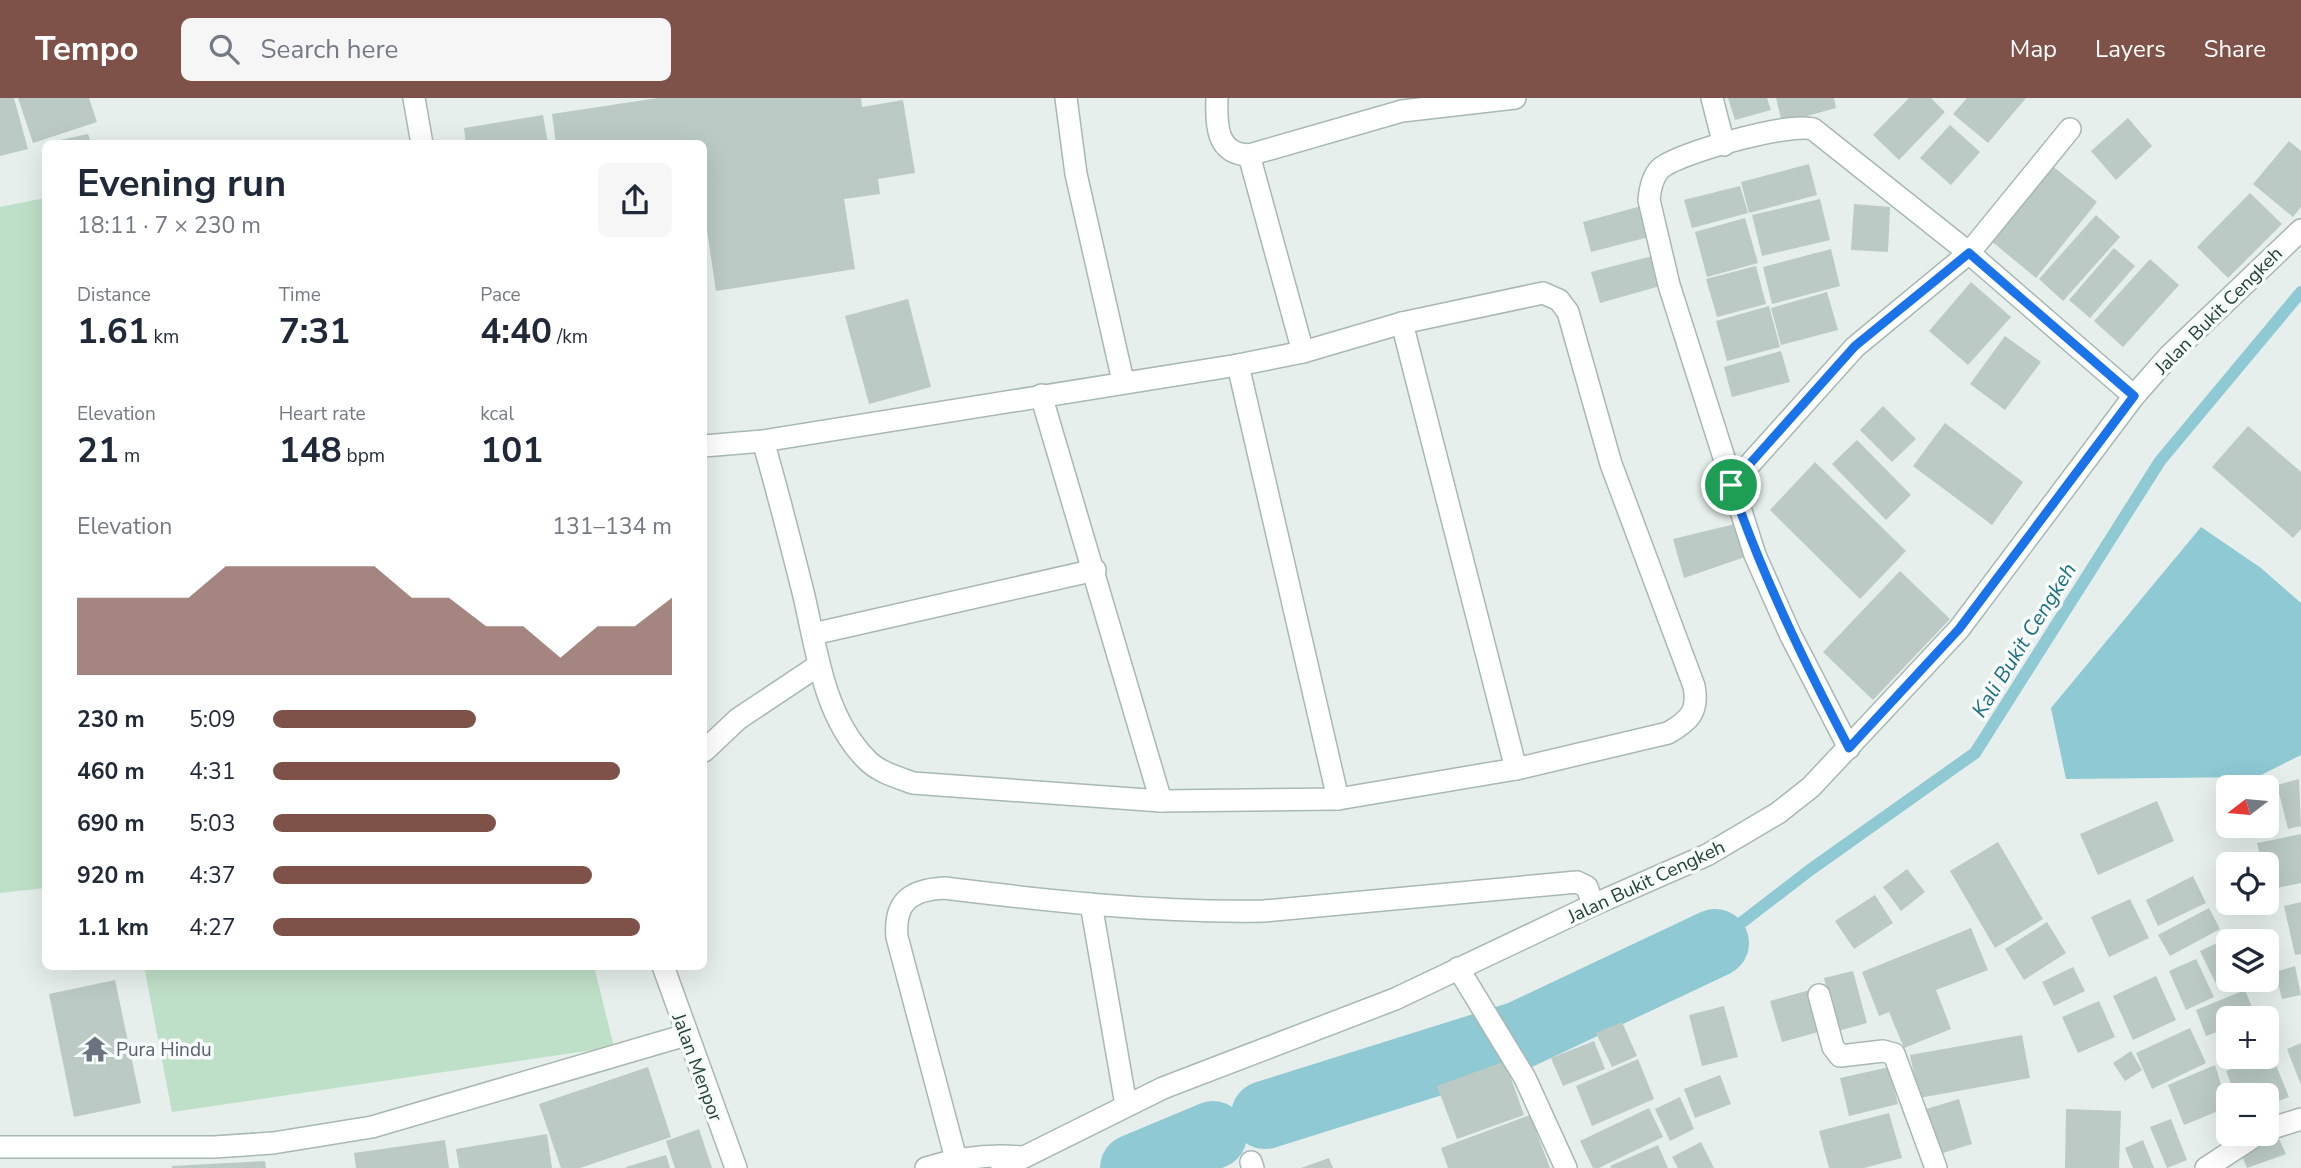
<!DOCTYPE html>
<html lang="en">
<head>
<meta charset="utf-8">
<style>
  :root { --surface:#fff; --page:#f6f6f7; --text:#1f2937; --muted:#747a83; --accent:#7f5249 }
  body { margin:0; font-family:"Nunito Sans",sans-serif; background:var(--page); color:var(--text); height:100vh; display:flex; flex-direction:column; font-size:26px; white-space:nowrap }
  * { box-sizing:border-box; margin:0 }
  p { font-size:23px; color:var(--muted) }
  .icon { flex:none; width:38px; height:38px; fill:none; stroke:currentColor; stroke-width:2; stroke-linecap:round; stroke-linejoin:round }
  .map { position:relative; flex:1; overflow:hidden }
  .drawer { position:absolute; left:42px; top:42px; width:665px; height:830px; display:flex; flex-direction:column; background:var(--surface); border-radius:10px; box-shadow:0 7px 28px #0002 }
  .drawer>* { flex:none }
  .needle { width:46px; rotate:254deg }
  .fabs { position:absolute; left:2216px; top:677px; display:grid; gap:14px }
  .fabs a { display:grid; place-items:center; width:63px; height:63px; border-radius:10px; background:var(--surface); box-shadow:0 7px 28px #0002; font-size:35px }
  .pin { position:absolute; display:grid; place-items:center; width:60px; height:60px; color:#fff; margin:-30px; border:4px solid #fff; border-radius:50%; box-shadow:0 2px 7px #0007 }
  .round { display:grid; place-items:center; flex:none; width:74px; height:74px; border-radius:10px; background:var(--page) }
  .summary { display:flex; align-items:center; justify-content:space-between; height:119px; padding:0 35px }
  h1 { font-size:38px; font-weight:700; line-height:52px }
  .metrics { display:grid; grid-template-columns:repeat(3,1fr); gap:10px; height:119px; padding:7px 35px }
  .metrics div { display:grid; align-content:center }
  .metrics b { font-size:35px; font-weight:700 }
  .metrics small { font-size:19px; font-weight:400 }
  .metrics p { font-size:19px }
  .chart { height:196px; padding:14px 35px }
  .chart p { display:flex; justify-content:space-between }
  .chart svg { width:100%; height:126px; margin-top:7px; fill:var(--accent); opacity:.7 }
  ul { padding:0 35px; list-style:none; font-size:23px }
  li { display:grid; grid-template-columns:112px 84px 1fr; align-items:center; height:52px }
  li i { height:18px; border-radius:9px; background:var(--accent) }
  header { display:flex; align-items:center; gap:42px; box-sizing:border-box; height:98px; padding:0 35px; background:var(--accent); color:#fff }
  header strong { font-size:33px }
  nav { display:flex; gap:38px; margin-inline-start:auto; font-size:24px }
  .search { width:490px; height:63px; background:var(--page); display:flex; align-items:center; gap:18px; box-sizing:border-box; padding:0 24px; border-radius:10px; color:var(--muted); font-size:26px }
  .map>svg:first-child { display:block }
  .green { fill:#bfe0c8 }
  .water { fill:#8ec9d4 }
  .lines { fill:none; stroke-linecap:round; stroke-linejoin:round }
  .stream { stroke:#8ec9d4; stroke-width:12 }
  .river { stroke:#8ec9d4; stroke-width:68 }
  .building { fill:#bbcac4 }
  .minor-casing { stroke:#a8b8b2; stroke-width:24 }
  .tertiary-casing { stroke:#a8b8b2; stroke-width:24 }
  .minor { stroke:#fff; stroke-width:21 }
  .tertiary { stroke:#fff; stroke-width:21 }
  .route-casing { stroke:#fff; stroke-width:14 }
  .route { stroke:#1a73e8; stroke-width:9 }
  .labels { text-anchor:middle; stroke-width:7; stroke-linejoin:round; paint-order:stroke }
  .street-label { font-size:19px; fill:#24423a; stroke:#f7fbf9 }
  .worship-label { font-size:19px; fill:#5b616d; stroke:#f7fbf9; text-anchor:start }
  .water-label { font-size:21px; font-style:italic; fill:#1c6f80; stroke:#f7fbf9 }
</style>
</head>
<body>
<header>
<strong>Tempo</strong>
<div class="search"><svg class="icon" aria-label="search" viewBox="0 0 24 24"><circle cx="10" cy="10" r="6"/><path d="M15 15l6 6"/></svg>Search here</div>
<nav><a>Map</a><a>Layers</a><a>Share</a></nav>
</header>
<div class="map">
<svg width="2301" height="1070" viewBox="0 0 2301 1070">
  <rect width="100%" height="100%" fill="#e6efeb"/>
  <!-- green -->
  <g class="green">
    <path d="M45,100V790L0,795V109Z"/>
    <path d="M144,868H594L614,949L172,1014Z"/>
  </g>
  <!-- water -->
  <path class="water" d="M2201,429L2261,470L2301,505V657L2257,679L2066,681L2051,610Z"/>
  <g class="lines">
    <!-- stream -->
    <path class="stream" d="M1715,845L1810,772L1975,655L2160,363L2301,194"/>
    <!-- river -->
    <g class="river">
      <path d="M1265,1017L1520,937L1715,845"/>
      <path d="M1134,1070L1213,1037"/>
    </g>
  </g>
  <!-- building -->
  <g class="building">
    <path d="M0,0H14L28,51L0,58Z"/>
    <path d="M18,0H89L97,24L33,45Z"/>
    <path d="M658,0H861L862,9L903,2L915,75L878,81L880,96L844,101L855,171L716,193L704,112V46H556L552,16Z"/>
    <path d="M1728,0H1767L1771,12L1735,22Z"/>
    <path d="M1776,0H1834L1836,10L1782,25Z"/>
    <path d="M1909,0H1931L1945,14L1899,62L1873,37Z"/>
    <path d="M1967,0H2026L1988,45L1953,16Z"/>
    <path d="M543,17L548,46H466L464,30Z"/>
    <path d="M2128,20L2152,48L2116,82L2091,53Z"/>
    <path d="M1950,27L1980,54L1951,87L1920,60Z"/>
    <path d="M88,36L91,46H51V44Z"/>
    <path d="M2289,43L2301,53V109L2293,119L2253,86Z"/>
    <path d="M1809,66L1817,97L1749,115L1741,84Z"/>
    <path d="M2050,66L2097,104L2036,180L1990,142Z"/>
    <path d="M1740,88L1748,115L1692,130L1684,102Z"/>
    <path d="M2250,95L2282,126L2228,180L2197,149Z"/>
    <path d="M1820,101L1830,142L1762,158L1752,117Z"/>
    <path d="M1854,106L1890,109L1888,154L1851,152Z"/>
    <path d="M1645,107L1653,138L1591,154L1583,124Z"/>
    <path d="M2096,117L2120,139L2063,203L2039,181Z"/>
    <path d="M1745,120L1758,165L1707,179L1695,134Z"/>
    <path d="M2114,150L2135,168L2090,220L2069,202Z"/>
    <path d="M1831,151L1840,188L1772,206L1763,169Z"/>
    <path d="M1652,158L1660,188L1600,205L1591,174Z"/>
    <path d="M2150,161L2179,187L2123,249L2094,223Z"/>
    <path d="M1756,168L1766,206L1717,219L1706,181Z"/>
    <path d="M1971,184L2011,219L1968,267L1929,233Z"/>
    <path d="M1827,194L1838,232L1781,247L1771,210Z"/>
    <path d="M908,201L931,289L869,306L845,218Z"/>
    <path d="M1769,208L1780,249L1727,263L1716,223Z"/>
    <path d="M2005,238L2041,264L2005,312L1970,286Z"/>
    <path d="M1781,253L1790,284L1732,299L1724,269Z"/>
    <path d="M1883,308L1916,341L1892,364L1860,332Z"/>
    <path d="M1945,325L2023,384L1992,427L1913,368Z"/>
    <path d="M2248,328L2301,374V431L2293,440L2212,369Z"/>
    <path d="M1857,342L1911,397L1886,422L1832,366Z"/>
    <path d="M1815,364L1906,453L1860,501L1770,412Z"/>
    <path d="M1735,426L1745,459L1684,480L1673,441Z"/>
    <path d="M1900,473L1950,521L1873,602L1823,554Z"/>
    <path d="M2299,681L2301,728L2288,731L2277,687Z"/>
    <path d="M2157,703L2174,743L2098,777L2080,736Z"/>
    <path d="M2301,736V785L2267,792L2266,766H2262L2257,745Z"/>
    <path d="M1998,744L2043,821L1995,850L1950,773Z"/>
    <path d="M1907,771L1925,794L1901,813L1883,789Z"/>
    <path d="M2193,778L2206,805L2158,828L2146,802Z"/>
    <path d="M1875,797L1893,825L1854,851L1835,823Z"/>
    <path d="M2130,801L2149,840L2109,859L2091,819Z"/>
    <path d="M2301,804V856L2295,857L2284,808Z"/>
    <path d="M2209,810L2220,831L2170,858L2158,837Z"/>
    <path d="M2047,824L2066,855L2024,882L2005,851Z"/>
    <path d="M1971,830L1988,872L1936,892L1951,931L1904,950L1889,914L1879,918L1862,874Z"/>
    <path d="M2228,840V882H2233L2218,890L2200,853Z"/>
    <path d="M2196,861L2214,899L2186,912L2169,873Z"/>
    <path d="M2295,868L2301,897L2282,901L2275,874Z"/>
    <path d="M2073,869L2085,893L2054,908L2042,884Z"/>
    <path d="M1853,873L1867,925L1838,933L1824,880Z"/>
    <path d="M2156,878L2176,922L2133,942L2113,898Z"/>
    <path d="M115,882L141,1005L74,1019L49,896Z"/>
    <path d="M1810,892L1822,933L1782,944L1770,903Z"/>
    <path d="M2245,892L2256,919L2228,920V930L2206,938L2196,912Z"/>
    <path d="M2099,903L2115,939L2078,955L2062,919Z"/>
    <path d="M1724,908L1738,959L1702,968L1689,917Z"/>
    <path d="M1622,924L1637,958L1612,969L1596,935Z"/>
    <path d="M2190,930L2206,965L2152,991L2136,955Z"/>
    <path d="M2022,937L2030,980L1919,1000L1910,957Z"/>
    <path d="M1594,943L1605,971L1563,988L1551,960Z"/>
    <path d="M2301,945V987L2287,951Z"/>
    <path d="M2131,953L2142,972L2125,983L2113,965Z"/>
    <path d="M2271,955L2289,999L2266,1008V998H2236L2226,973Z"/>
    <path d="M1638,961L1654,1001L1592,1028L1576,988Z"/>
    <path d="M1505,963L1524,1017L1457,1041L1437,988Z"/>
    <path d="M2215,967L2228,1009L2184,1027L2168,987Z"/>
    <path d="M648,969L671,1039L580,1070H561L539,1006Z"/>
    <path d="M1889,969L1898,1006L1849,1018L1840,980Z"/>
    <path d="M1720,977L1731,1006L1695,1020L1684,991Z"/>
    <path d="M1680,999L1694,1031L1670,1043L1655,1011Z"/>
    <path d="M1959,1001L1972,1046L1936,1057L1923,1012Z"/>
    <path d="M1649,1010L1663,1039L1599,1070H1593L1580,1043Z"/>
    <path d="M2066,1011L2121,1013L2119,1070H2065Z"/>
    <path d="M1889,1015L1902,1060L1864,1070H1829L1819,1033Z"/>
    <path d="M1530,1017L1550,1070H1448L1441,1050Z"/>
    <path d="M2171,1021L2187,1062L2167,1070L2150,1029Z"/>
    <path d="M699,1031L712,1070H675L666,1043Z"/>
    <path d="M2275,1032L2286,1056L2247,1070L2238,1048Z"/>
    <path d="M547,1036L552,1070H459L456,1051Z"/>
    <path d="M445,1042L449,1070H356L354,1055Z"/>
    <path d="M2143,1042L2154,1070H2133L2125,1050Z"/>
    <path d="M1701,1044L1714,1070H1678L1672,1059Z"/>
    <path d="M1658,1047L1668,1070H1611L1610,1068Z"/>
    <path d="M666,1057L670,1070H626V1069Z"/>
    <path d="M1329,1060L1333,1070H1301Z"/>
    <path d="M265,1063L266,1070H172V1068Z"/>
  </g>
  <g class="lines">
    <!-- minor casing -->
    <g class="minor-casing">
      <g id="minor">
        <path d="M1066,0L1076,76L1123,283"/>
        <path d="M1217,0C1216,26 1216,56 1249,57L1402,13L1515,0"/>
        <path d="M1712,0L1724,47"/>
        <path d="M1249,57L1303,254"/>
        <path d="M1402,225L1516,671"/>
        <path d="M1238,267L1338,701"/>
        <path d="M1041,297L1161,703"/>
        <path d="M704,348L763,343L1238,267L1303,254L1402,225L1543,195L1559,202L1568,214L1611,366L1694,588C1699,614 1689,623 1668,635L1516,671L1338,701L1161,703L913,685C897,679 878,674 866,661C824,618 817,554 804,498C791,446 778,394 763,343"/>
        <path d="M1731,387L1855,249L1969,155L2070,31"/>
        <path d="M813,536L1095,472"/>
        <path d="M1849,650L1790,536L1755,457L1669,187L1649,102C1650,91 1652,79 1660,71C1677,55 1790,24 1813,31L1969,155L2134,298"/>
        <path d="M704,653L738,621L819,567"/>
        <path d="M1091,806L1126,1007"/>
        <path d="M1458,870L1525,980L1566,1070"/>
        <path d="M1819,897L1833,949L1840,958L1883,953L1894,956L1936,1070"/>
        <path d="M2266,1032L2301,1021"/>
        <path d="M0,1049H214L273,1045L372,1029L686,937"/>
        <path d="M956,1061L897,839C894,804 910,792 944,790C1050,803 1157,815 1264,813L1577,784L1587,789L1593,807"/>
        <path d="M1251,1064L1253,1070"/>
        <path d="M2206,1070L2258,1036"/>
      </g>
    </g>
    <!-- tertiary casing -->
    <g class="tertiary-casing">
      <g id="tertiary">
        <path d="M414,0L422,46"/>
        <path d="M663,868L736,1070"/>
        <path d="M926,1070C958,1060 988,1056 1021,1059"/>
        <path d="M1002,1070L1163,990L1395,901L1593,807L1707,757L1778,715L1811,689L1959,531L2134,298L2170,257L2301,132"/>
      </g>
    </g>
    <!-- minor -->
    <use href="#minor" class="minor"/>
    <!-- tertiary -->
    <use href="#tertiary" class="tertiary"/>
  </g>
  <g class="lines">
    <!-- route casing -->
    <g class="route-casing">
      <path id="route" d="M1969,155L2134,298L1959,531L1849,650C1804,564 1763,479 1731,387L1855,248Z"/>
    </g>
    <!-- route -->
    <use href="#route" class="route"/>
  </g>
  <!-- icons -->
  <defs>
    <g id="temple-bare" transform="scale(2.1)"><path d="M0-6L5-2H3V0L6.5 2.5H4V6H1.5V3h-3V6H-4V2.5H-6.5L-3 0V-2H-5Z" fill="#6b7280" stroke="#f7fbf9" stroke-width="2.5" paint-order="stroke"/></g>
  </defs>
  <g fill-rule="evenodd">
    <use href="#temple-bare" x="95" y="951"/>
  </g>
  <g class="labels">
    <!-- street labels -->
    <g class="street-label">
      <text transform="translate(2218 212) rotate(-45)" y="7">Jalan Bukit Cengkeh</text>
      <text transform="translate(1646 783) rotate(-25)" y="7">Jalan Bukit Cengkeh</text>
      <text transform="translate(698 969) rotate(70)" y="7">Jalan Menpor</text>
    </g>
    <!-- worship labels -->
    <g class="worship-label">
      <text x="116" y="958">Pura Hindu</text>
    </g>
    <!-- water labels -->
    <g class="water-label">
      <text transform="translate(2024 542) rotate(-58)" y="7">Kali Bukit Cengkeh</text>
    </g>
  </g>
</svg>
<div class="fabs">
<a><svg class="needle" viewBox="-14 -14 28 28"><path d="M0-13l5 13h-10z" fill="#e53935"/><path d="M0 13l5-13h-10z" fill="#747a83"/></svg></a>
<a><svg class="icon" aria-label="locate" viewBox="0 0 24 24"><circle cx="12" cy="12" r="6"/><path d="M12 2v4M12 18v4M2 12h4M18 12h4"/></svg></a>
<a><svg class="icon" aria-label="layers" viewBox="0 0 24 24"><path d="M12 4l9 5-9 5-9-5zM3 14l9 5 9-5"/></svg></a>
<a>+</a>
<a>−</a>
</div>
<div class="pin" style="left:1731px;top:387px;background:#1e9e55"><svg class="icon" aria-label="arrive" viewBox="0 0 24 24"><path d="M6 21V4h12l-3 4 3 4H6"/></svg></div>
<section class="drawer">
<div class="summary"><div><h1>Evening run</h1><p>18:11 · 7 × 230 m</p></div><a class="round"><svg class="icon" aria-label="share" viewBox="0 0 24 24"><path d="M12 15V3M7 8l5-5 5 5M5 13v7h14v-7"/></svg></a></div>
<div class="metrics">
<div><p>Distance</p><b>1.61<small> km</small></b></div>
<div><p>Time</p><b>7:31</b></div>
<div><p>Pace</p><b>4:40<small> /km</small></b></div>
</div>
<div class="metrics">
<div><p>Elevation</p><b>21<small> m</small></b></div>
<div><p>Heart rate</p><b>148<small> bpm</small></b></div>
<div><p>kcal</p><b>101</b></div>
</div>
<div class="chart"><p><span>Elevation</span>131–134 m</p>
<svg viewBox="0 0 160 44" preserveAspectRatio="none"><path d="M0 44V17L10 17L20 17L30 17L40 6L50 6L60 6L70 6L80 6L90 17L100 17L110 27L120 27L130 38L140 27L150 27L160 17V44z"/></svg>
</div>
<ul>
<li><b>230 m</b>5:09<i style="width:51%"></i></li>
<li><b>460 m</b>4:31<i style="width:87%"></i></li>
<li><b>690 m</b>5:03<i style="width:56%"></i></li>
<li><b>920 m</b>4:37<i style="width:80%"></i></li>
<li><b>1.1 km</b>4:27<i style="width:92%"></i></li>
</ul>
</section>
</div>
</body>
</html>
